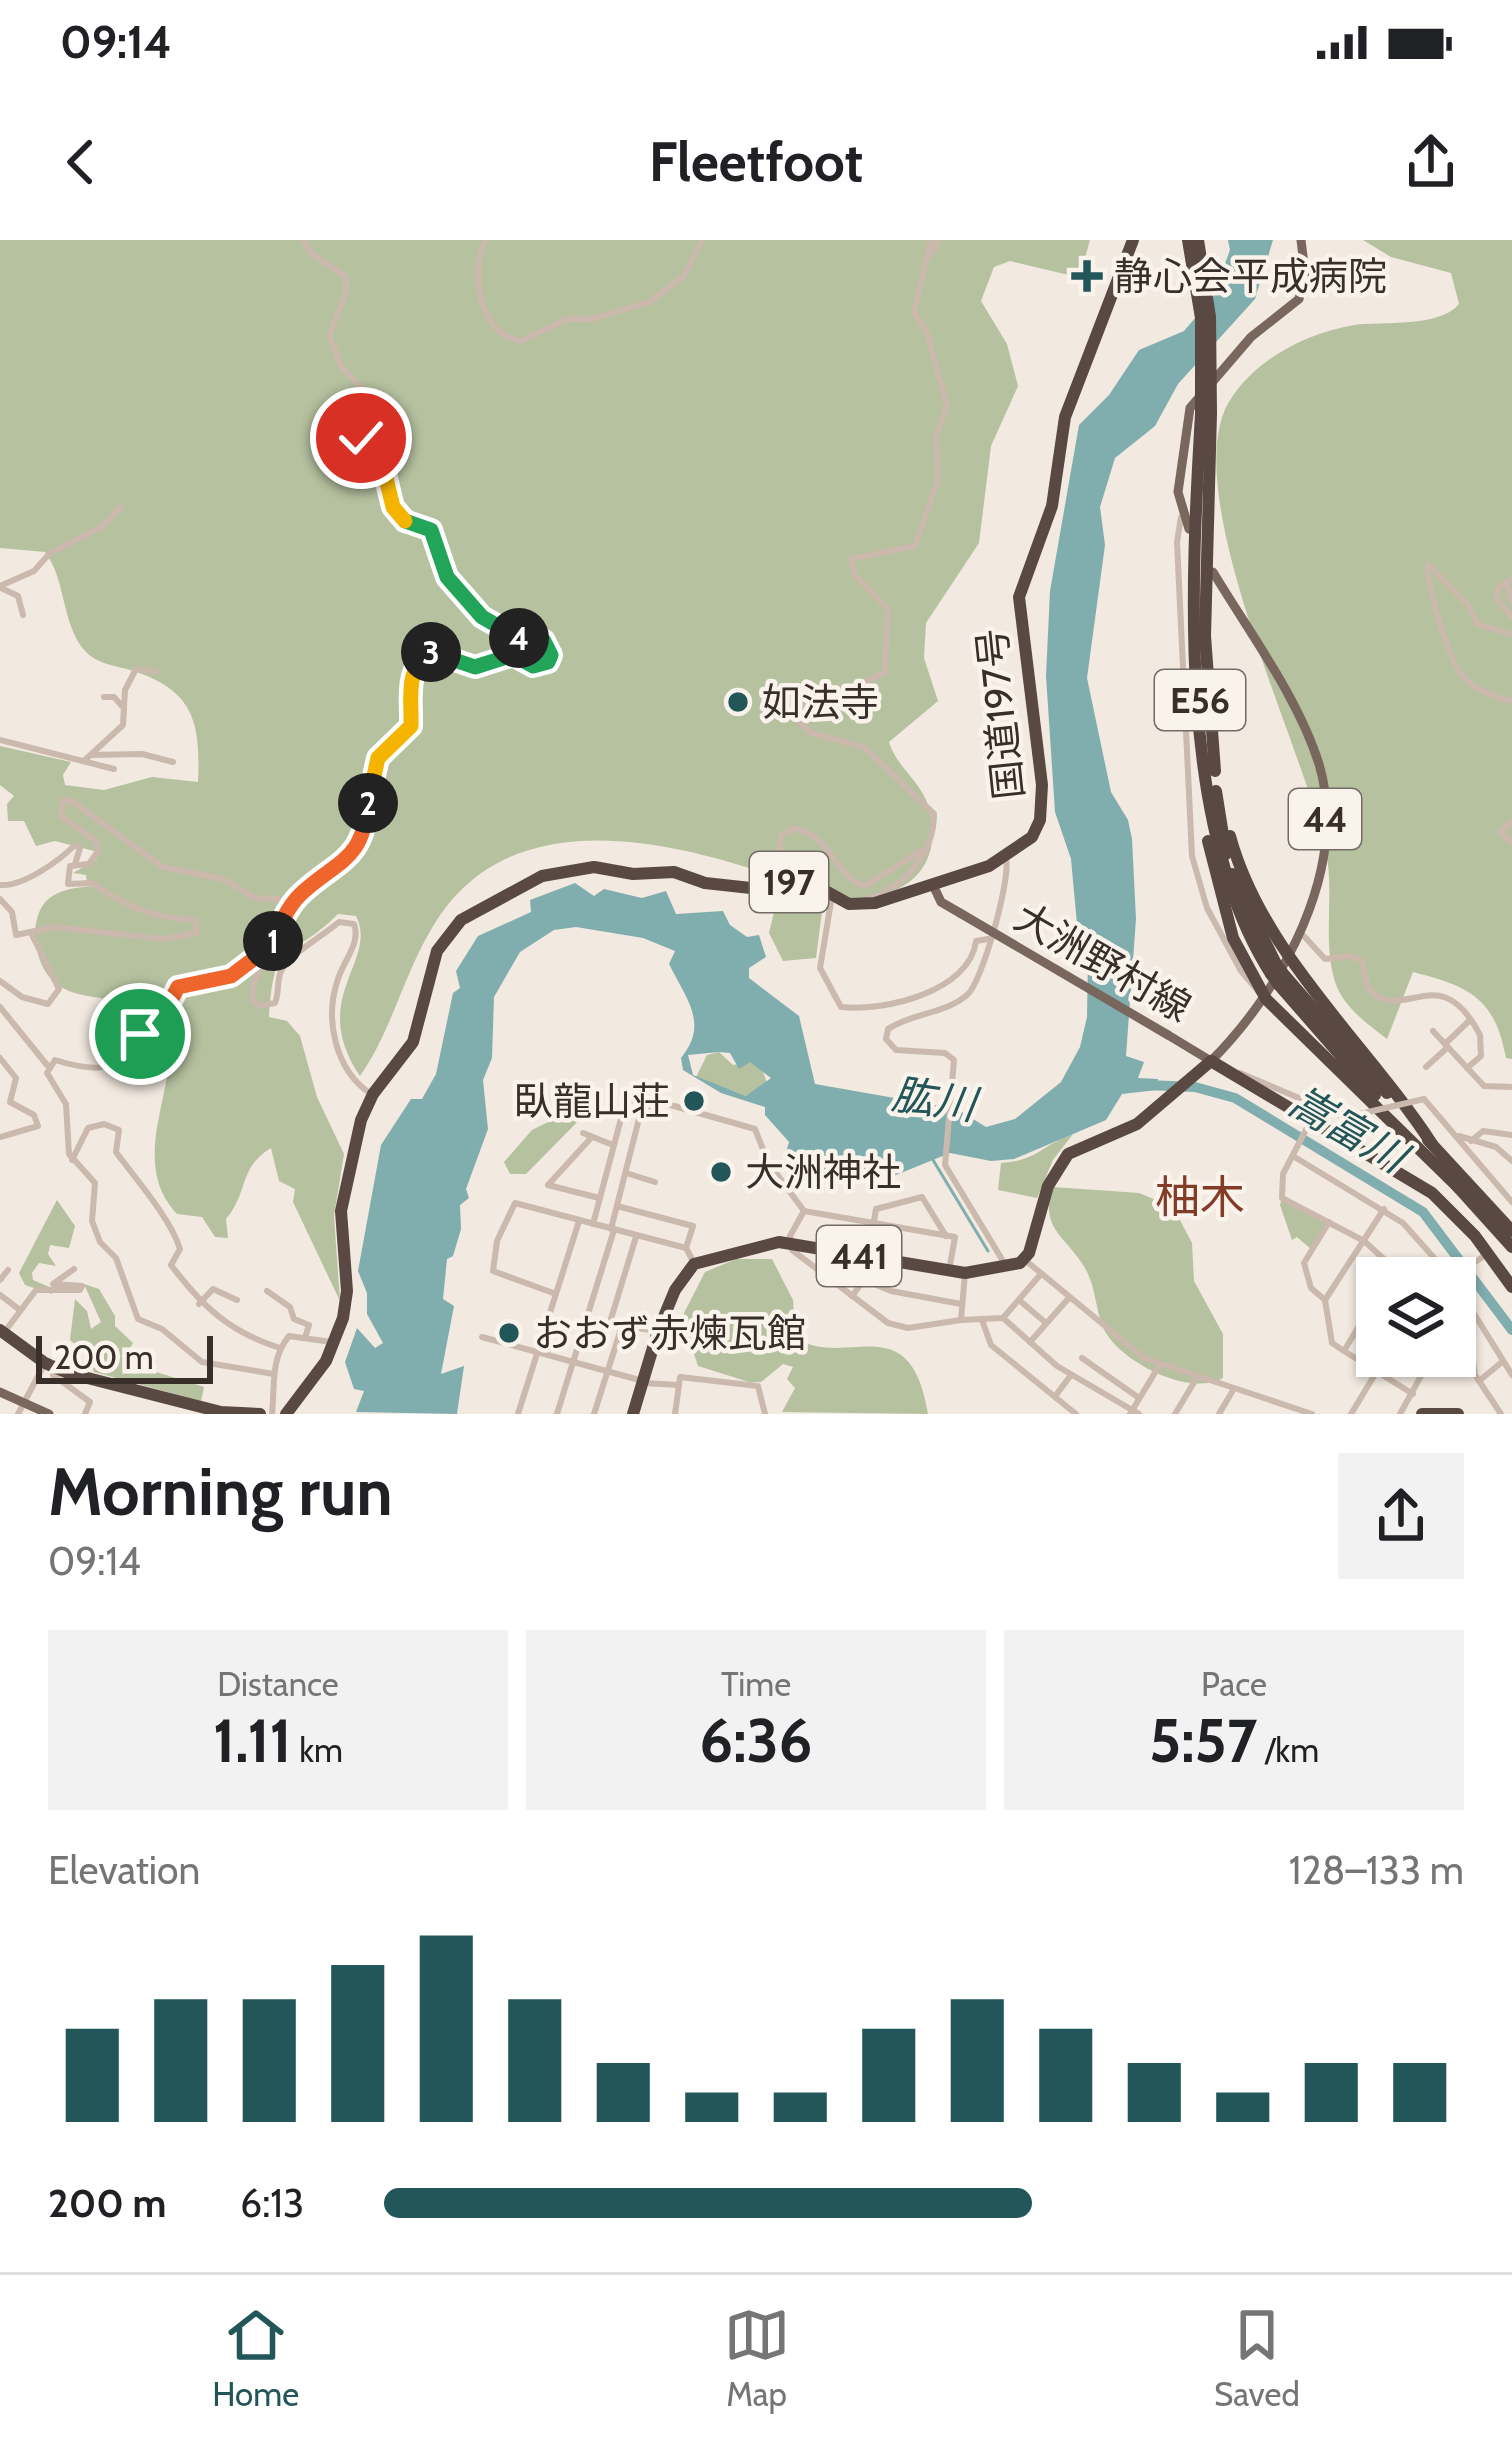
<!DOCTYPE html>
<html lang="en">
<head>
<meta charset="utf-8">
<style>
  :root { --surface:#fff; --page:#f2f2f2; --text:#202124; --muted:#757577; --line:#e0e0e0; --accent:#225658 }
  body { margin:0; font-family:Cabin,"Noto Sans JP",sans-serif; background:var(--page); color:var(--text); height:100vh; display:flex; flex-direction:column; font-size:45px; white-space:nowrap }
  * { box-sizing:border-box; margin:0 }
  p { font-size:39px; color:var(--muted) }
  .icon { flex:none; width:66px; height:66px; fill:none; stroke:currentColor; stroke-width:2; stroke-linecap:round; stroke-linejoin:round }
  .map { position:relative; height:1174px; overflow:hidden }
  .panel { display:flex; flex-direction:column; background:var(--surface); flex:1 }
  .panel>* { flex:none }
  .fabs { position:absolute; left:1356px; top:1017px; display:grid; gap:24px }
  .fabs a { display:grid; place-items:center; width:120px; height:120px; border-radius:0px; background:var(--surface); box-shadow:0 3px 9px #0004; font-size:60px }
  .scale { position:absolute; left:36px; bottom:30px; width:177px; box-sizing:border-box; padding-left:12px; border:6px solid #382f2b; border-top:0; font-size:33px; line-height:42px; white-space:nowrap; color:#382f2b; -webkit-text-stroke:9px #f9f3ec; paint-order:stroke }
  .pin { position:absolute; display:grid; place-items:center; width:102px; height:102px; color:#fff; margin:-51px; border:6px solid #fff; border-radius:50%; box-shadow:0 3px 12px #0007 }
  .km { position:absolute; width:60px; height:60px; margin:-30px; border-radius:50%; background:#222; color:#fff; font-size:33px; line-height:60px; text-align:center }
  .round { display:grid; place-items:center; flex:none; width:126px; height:126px; border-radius:0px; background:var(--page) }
  .overview { display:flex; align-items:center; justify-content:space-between; height:204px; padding:0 48px }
  h1 { font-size:66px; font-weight:700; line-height:90px }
  .figures { display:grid; grid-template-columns:repeat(3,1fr); gap:18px; height:204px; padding:12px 48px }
  .figures div { display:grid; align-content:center; border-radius:0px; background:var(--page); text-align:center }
  .figures b { font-size:60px; font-weight:700 }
  .figures small { font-size:33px; font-weight:400 }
  .figures p { font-size:33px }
  .chart { height:336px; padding:24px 48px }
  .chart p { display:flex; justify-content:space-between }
  .chart svg { width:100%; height:216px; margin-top:12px; stroke:var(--accent); stroke-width:6 }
  ul { padding:0 48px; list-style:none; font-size:39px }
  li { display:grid; grid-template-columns:192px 144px 1fr; align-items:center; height:90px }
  li i { height:30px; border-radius:15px; background:var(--accent) }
  .status { display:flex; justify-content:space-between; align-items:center; height:84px; padding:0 60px; background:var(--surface); direction:ltr }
  .status svg { height:33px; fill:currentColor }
  header { display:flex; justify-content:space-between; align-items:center; height:156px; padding:0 48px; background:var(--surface); font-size:54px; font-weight:700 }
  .tabs { display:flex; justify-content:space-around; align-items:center; height:168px; border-top:3px solid var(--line); background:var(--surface); font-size:33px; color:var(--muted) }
  .tabs a { display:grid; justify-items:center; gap:6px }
  .tabs .active { color:var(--accent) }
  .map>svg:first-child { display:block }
  .green { fill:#b6c1a0 }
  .water { fill:#80adae; fill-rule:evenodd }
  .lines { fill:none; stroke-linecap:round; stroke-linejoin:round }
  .stream { stroke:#80adae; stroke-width:3 }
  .river { stroke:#80adae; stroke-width:10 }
  .minor { stroke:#cab9ac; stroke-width:6 }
  .major { stroke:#79665d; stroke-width:9 }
  .highway { stroke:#594942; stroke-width:12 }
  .minor-bridge { stroke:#cab9ac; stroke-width:6 }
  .major-bridge { stroke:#79665d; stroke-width:9 }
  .highway-bridge { stroke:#594942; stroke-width:12 }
  .split-1-casing { stroke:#fff; stroke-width:24 }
  .split-2-casing { stroke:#fff; stroke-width:24 }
  .split-3-casing { stroke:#fff; stroke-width:24 }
  .split-4-casing { stroke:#fff; stroke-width:24 }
  .split-5-casing { stroke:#fff; stroke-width:24 }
  .split-6-casing { stroke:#fff; stroke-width:24 }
  .split-1 { stroke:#f0652b; stroke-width:15 }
  .split-2 { stroke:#f0652b; stroke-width:15 }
  .split-3 { stroke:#f5b400; stroke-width:15 }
  .split-4 { stroke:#22a559; stroke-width:15 }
  .split-5 { stroke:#22a559; stroke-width:15 }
  .split-6 { stroke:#f5b400; stroke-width:15 }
  .poi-dot { fill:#225658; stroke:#f9f3ec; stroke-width:4.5 }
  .labels { text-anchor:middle; stroke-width:9; stroke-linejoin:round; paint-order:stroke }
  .shield { fill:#f9f3ec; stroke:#726a65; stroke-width:3 }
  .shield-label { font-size:36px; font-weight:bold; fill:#382f2b }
  .poi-label { font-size:39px; fill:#382f2b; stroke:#f9f3ec; text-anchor:start }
  .street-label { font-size:39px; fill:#382f2b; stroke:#f9f3ec }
  .water-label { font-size:42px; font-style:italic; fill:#225658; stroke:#f9f3ec }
  .quarter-label { font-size:45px; fill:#833c28; stroke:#f9f3ec }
</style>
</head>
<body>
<div class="status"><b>09:14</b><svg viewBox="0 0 49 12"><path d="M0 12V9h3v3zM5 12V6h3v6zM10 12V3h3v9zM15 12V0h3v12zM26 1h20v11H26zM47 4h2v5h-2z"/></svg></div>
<header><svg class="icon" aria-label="back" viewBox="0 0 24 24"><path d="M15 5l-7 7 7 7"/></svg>Fleetfoot<svg class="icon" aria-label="share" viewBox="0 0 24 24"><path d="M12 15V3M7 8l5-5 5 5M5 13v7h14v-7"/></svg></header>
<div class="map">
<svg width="1512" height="1174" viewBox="0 0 1512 1174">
  <rect width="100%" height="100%" fill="#f2e9e0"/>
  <!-- green -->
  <g class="green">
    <path d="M0,0H1090L1083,25L1073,36L1010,21L994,27L981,61L1007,104L1018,146L991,206L979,303L926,383L924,418L938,461L889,502C896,526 920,541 928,565C950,639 887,669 824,656L816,718L783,721L769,693L782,639C668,599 506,560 432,688C403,736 392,790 360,836C307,758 379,721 356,676L338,674C287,725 275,692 269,777L287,781L300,796L317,857L344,914L334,976L340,1061L293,962L295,949L279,941L271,908C238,928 249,952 226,979L228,998L215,997L202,977L177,974C128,922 176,852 170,793C166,784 162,776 153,771C112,748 51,773 37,710C33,696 35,677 43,665C54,649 78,647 95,646L87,644L86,635L73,633L96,620L98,612L55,601L36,606L24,581H8L7,564L14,556L0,545V506L71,522L63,535L65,545L104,550L152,537L198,542C201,481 193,449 130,430C117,426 98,424 87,413C61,387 67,341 45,312L0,308Z"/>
    <path d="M1363,0H1512V819L1506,818C1495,758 1469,746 1413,732L1387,799C1369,785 1346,769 1337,747C1321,706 1335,655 1326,611C1306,512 1171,243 1232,157C1259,117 1308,93 1354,85C1383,81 1439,88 1459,64L1451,33L1391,17Z"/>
    <path d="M719,812L733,825L750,822L762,829L768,846L746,856L696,837L707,815Z"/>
    <path d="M593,860V866L526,934H510L504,922L532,890Z"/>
    <path d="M1073,894L1053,920L1037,958L998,950L1001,923C1037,921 1042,905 1073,894Z"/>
    <path d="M1053,947L1139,953L1173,967L1192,1003L1194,1041L1223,1094V1138C1190,1157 1127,1124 1108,1096C1096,1079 1097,1053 1088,1034C1072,999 1037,991 1053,947Z"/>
    <path d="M1282,958L1329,982L1312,1010L1297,997L1292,1000L1280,965Z"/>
    <path d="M57,960L75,986L69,1008L50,1005L48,1014L56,1026L39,1023L32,1033L33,1040L54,1049L52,1054L25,1045L19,1033Z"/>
    <path d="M736,1019H772L793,1060L796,1098C846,1130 910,1064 928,1174L782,1172L795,1148L787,1139L793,1127L783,1124L761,1142H749L698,1126L682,1077L705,1032Z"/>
    <path d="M84,1044L99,1049L115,1076V1086L133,1103L127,1113L134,1124L150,1115L157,1120L153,1131L204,1147L201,1161L94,1132L89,1116L70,1100L75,1059L87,1071L91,1089L101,1082Z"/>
  </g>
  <!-- water -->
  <path class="water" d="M1228,0H1273L1255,59L1178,144L1155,186L1115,218L1100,267L1105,305L1087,438L1111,552L1128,580L1132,599L1136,679L1126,816L1144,822L1138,838L1158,839L1157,850L1122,854L1106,880L1014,919L991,921L950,913L891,937L851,943L784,919L789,902L765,875V867L721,853L683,830L681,818C709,784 687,760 669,724L675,711L643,698L576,687L554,690L520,712L494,757L492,818L483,840L488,889L466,949L469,958L460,965L461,989L453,1016L447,1019L443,1059L454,1066L441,1134L464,1126L457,1174L356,1172L364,1151L354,1149L345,1122L357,1088L375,1108L383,1103L367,1074V1053L358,1031L381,905L411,859H422L436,834L453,753L460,748L456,731L478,696L531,672L530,660L575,643L594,656L604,649L642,658L666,651L676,674L723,671L730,685L747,697L759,695L766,717L749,728V738L799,776L815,844L957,869L986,887L1015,879L1061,842L1080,807L1087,777L1088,718L1077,684L1071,619L1055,572L1046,436L1050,351L1079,185L1109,155L1139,110L1184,91L1213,57L1230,10ZM719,812L730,813L739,829L750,822L771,838L746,856L693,835L688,815Z"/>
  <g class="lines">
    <!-- stream -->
    <path class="stream" d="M933,920L988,1011"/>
    <!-- river -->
    <path class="river" d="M1146,845L1195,847L1235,858L1423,972L1512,1090"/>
    <!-- minor -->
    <g class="minor">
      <path d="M303,0L311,13L346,37V53L329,95L341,126L366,153L361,198L383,226L399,277L437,297C440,306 439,316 442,325C451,364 506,399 544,401L551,415L540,426L513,415L475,427L433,411C404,428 412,457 411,486L374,527L359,603L343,625L305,650L285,674L253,745V761L260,766L275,763C279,753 277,744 280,734C285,717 323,696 339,682L354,684C361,703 344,720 338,739C324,779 335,830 371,854"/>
      <path d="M485,0C470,31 478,93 520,101L567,79H592L649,62L684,36L702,0"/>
      <path d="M930,15L939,0"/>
      <path d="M1303,48L1317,49L1384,23"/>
      <path d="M1181,277L1177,302L1192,616L1207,668L1241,731L1263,757"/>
      <path d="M1512,339L1499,347L1496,358L1512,377"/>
      <path d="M1506,343L1512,362"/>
      <path d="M0,346L34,331L50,313L103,286L121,267"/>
      <path d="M1,348L18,356L23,375"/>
      <path d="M1512,395L1477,384L1468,365L1428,324C1426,344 1448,417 1461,434C1473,450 1494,457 1512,461"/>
      <path d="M104,457H114L122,466"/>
      <path d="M0,500L114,529"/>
      <path d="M93,515L142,514L173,522"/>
      <path d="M86,519L123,485L125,450L136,429L156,432"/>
      <path d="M1512,581L1500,592L1512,603"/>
      <path d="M1006,619C1011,639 982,743 967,755C945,774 912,773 888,789L886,799L896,810L945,813L954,820L945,925L1006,1026"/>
      <path d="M775,642L781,595L794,588C833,597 833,636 865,646L921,611"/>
      <path d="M0,645C24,647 61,619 75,605L80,608L75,624"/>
      <path d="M832,656L820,728L841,767C885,772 970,751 976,701L988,699"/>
      <path d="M0,659L12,672L16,695L54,687L163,699L197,693L195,680C153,678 126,667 92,643L68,644L70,626L89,624L98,611L96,601L61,576L63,561L70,560L163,627L223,639L255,658L295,660"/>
      <path d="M868,659C904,647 934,614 934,574L864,507L811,493L795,478L802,467L832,459L885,432L888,369L855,335L851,319L915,306L938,240L936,196L947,166L927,93L914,72L931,0"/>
      <path d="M1303,695L1325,719L1351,716L1362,721L1368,749C1404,786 1439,716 1480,795L1481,816L1467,828"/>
      <path d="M267,716L256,717L231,736L178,747L162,776L141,791L139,812C111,833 87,830 55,820L47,833L66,864L69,914L95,943L92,981L100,1002L116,1018L138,1079L162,1089L202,1122L274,1134"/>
      <path d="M0,741L22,757L48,764L59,749L32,695"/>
      <path d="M0,767L47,825"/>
      <path d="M1433,791L1445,804L1470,780"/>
      <path d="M1445,804L1484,846L1512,847"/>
      <path d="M0,818L16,838L10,862L34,875L38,886L0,897"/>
      <path d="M1426,827L1448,807"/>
      <path d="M1240,833L1339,875L1364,873"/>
      <path d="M1424,859L1512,962"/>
      <path d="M1310,882L1283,934L1282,958L1364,1001L1405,1038"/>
      <path d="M583,893L613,905"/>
      <path d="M1459,896L1496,907L1512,921"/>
      <path d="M590,899L548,945L599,958"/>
      <path d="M1471,901L1483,891L1512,895"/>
      <path d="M1293,916L1403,983L1452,1038"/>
      <path d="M72,920L88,888L104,884L119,890L116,912C135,938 171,979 180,1009L171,1025C202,1066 229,1092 280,1108"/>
      <path d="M626,933L655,942"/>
      <path d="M617,966L693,986L686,1008"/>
      <path d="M804,971L790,996L792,1010L888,1083L908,1088L961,1080"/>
      <path d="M593,984L626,860L639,861"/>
      <path d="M611,989L642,867L650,869L653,860L755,889L768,922L804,971L955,997L949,1031"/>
      <path d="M1025,1020L1144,1118L1312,1174"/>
      <path d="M965,1033L961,1080L1003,1078L1041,1034"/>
      <path d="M1388,1038L1395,1027"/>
      <path d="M1451,1038L1487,1014"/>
      <path d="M0,1040L8,1030"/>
      <path d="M864,1040L891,1051L961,1064"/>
      <path d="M1455,1043L1512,1135"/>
      <path d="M267,1051L290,1067L294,1079L309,1085L305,1098"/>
      <path d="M556,1054L493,1031L497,1001L515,963L686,1008L693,1021"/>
      <path d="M0,1055L20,1070"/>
      <path d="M852,1056L864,1040L876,969L922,957L946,996"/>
      <path d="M1377,1056L1344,1111L1413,1154"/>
      <path d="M1019,1060L1046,1083"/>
      <path d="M1325,1060L1311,1048L1304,1023L1329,982"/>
      <path d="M199,1064L213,1049L237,1060"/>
      <path d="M1003,1078L1057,1126L1139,1174"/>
      <path d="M982,1080L991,1105L1076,1174"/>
      <path d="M1455,1085L1472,1073"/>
      <path d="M622,1086L610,1082L636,997"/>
      <path d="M622,1086L658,1091"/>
      <path d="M6,1090L36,1050H80L82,1046L53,1044L74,1029"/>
      <path d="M1455,1095L1471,1106L1475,1135L1501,1174"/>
      <path d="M482,1097L643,1141"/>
      <path d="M1030,1102L1068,1059"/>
      <path d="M1344,1111L1332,1103L1325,1060L1384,969"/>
      <path d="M1082,1118L1139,1158"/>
      <path d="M53,1127V1135L90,1162L85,1174"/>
      <path d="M1479,1141L1502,1122"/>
      <path d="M643,1143L679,1145L680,1137L758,1146L765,1174"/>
      <path d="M1056,1155L1071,1135"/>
      <path d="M18,1174L45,1123"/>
      <path d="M272,1174C275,1147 270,1119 289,1096L331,1102"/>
      <path d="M518,1174L579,981"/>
      <path d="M557,1174L614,990"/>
      <path d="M594,1174L622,1086"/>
      <path d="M675,1174L679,1145"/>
      <path d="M1130,1174L1159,1126"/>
      <path d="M1175,1174L1196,1139"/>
      <path d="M1219,1174L1232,1152"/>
      <path d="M1351,1174L1386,1116"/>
      <path d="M1400,1174L1432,1116"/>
    </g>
    <!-- major -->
    <g class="major">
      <path d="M1189,289L1178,252L1190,168L1251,97L1299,59L1305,33L1301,0"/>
      <path d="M933,645L941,662L960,673"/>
      <path d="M1168,795L1211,821C1282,750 1350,628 1319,524C1298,457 1249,392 1213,332"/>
      <path d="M0,1152L49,1174"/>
    </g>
    <!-- highway -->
    <g class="highway">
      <path d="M1211,173L1205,396L1215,531"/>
      <path d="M1201,174C1191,344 1177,587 1271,734"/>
      <path d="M1216,551L1226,614"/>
      <path d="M1230,596C1262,714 1367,804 1432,904"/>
      <path d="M1208,601L1233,698L1266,759L1461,950"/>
      <path d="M1232,634L1276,724"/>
      <path d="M1285,736L1387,853"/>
      <path d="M1279,745L1375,855"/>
      <path d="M1428,900L1512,991"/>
      <path d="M1457,946L1512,1007"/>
      <path d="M0,1090L45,1123L68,1133L221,1172L260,1174"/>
      <path d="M286,1174L326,1121L343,1078L347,1051L341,971L361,880L373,854L413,802L437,711L461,680L542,636L594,627L633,634L674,632L705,643L760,649L804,639L849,664L875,663L989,626L1032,597L1040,580L1042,545L1019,357L1052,266L1065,177L1133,0"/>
      <path d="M633,1174L658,1091L675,1050L694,1024L779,1002L965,1033L1020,1023L1029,1013L1048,946L1068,914L1137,884L1211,821L1432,953L1475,996L1512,1047"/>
      <path d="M1422,1174H1458"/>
    </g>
    <!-- minor-bridge -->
    <path class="minor-bridge" d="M1364,873L1424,859"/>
    <!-- major-bridge -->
    <path class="major-bridge" d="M960,673L1168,795"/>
    <!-- highway-bridge -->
    <g class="highway-bridge">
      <path d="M1188,0L1201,78V174"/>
      <path d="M1198,0L1210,77L1211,173"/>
      <path d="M1276,724L1285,736"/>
      <path d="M1271,734L1279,745"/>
    </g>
  </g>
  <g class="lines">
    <!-- split-1 casing -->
    <g class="split-1-casing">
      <path id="split-1" d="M140,794L163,776L178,747L231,736L256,717L267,716L273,701"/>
    </g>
    <!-- split-2 casing -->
    <g class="split-2-casing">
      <path id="split-2" d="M273,701C281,684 288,665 303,652C340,619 363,620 368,563"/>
    </g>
    <!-- split-3 casing -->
    <g class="split-3-casing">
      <path id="split-3" d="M368,563L378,518L411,486C412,458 404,430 431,412"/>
    </g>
    <!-- split-4 casing -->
    <g class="split-4-casing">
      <path id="split-4" d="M431,412L475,427L513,415L533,426L548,422L551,415L544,401L519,398"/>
    </g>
    <!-- split-5 casing -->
    <g class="split-5-casing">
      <path id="split-5" d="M405,281L431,290L447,337L482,377L519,398"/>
    </g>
    <!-- split-6 casing -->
    <g class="split-6-casing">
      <path id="split-6" d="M361,198L383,226L393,267L405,281"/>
    </g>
    <!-- split-1 -->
    <use href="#split-1" class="split-1"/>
    <!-- split-2 -->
    <use href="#split-2" class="split-2"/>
    <!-- split-3 -->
    <use href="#split-3" class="split-3"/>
    <!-- split-4 -->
    <use href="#split-4" class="split-4"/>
    <!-- split-5 -->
    <use href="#split-5" class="split-5"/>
    <!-- split-6 -->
    <use href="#split-6" class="split-6"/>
  </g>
  <!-- markers -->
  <g class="poi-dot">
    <path d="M1081 18h12v12h12v12h-12v12h-12v-12h-12v-12h12z"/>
    <circle cx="738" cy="462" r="12"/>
    <circle cx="694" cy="861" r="12"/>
    <circle cx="721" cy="932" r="12"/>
    <circle cx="509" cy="1093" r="12"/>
  </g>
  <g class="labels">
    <!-- shield labels -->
    <g class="shield">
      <rect x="1155" y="430" width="90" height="60" rx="9"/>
      <rect x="1289" y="549" width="72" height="60" rx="9"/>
      <rect x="750" y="612" width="78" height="60" rx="9"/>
      <rect x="817" y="986" width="84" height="60" rx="9"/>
    </g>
    <g class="shield-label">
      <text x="1200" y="473">E56</text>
      <text x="1325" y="592">44</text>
      <text x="789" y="655">197</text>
      <text x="859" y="1029">441</text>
    </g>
    <!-- poi labels -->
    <g class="poi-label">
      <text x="1114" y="50">静心会平成病院</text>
      <text x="762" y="476">如法寺</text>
      <text x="670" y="875" text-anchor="end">臥龍山荘</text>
      <text x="745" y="946">大洲神社</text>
      <text x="533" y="1107">おおず赤煉瓦館</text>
    </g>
    <!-- street labels -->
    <g class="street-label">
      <text transform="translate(1000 474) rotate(-96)" y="14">国道197号</text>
      <text transform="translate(1103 722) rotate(30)" y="14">大洲野村線</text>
    </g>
    <!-- water labels -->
    <g class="water-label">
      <text transform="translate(934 859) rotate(8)" y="15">肱川</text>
      <text transform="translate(1348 889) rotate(30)" y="15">嵩富川</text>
    </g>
    <!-- quarter labels -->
    <g class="quarter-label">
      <text x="1200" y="973">柚木</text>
    </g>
  </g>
</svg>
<div class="fabs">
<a><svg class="icon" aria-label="layers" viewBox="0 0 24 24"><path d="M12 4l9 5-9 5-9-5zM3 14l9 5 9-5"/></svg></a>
</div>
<div class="scale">200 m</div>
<div class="pin" style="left:140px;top:794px;background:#1e9e55"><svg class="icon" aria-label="arrive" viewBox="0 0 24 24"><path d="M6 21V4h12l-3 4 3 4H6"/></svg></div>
<div class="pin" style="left:361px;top:198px;background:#d93025"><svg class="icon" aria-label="check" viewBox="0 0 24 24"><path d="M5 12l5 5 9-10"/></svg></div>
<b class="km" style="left:273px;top:701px">1</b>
<b class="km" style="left:368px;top:563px">2</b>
<b class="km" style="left:431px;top:412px">3</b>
<b class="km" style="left:519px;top:398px">4</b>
</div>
<section class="panel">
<div class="overview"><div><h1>Morning run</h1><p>09:14</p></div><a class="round"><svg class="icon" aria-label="share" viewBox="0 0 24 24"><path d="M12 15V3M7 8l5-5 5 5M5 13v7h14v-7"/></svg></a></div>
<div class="figures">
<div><p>Distance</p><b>1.11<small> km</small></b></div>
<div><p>Time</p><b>6:36</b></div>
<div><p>Pace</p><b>5:57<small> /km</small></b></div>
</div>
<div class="chart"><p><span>Elevation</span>128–133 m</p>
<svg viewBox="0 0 160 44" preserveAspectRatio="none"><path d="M5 44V25M15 44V19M25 44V19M35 44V12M45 44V6M55 44V19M65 44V32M75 44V38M85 44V38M95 44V25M105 44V19M115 44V25M125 44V32M135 44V38M145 44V32M155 44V32"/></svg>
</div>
<ul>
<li><b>200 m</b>6:13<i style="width:60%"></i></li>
</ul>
</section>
<nav class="tabs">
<a class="active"><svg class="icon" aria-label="home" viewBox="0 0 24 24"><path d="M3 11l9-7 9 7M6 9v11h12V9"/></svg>Home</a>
<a><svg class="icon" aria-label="map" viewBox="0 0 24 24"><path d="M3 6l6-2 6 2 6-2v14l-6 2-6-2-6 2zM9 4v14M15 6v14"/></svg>Map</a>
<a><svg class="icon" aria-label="saved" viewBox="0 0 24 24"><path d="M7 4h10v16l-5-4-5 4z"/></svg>Saved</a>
</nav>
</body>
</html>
